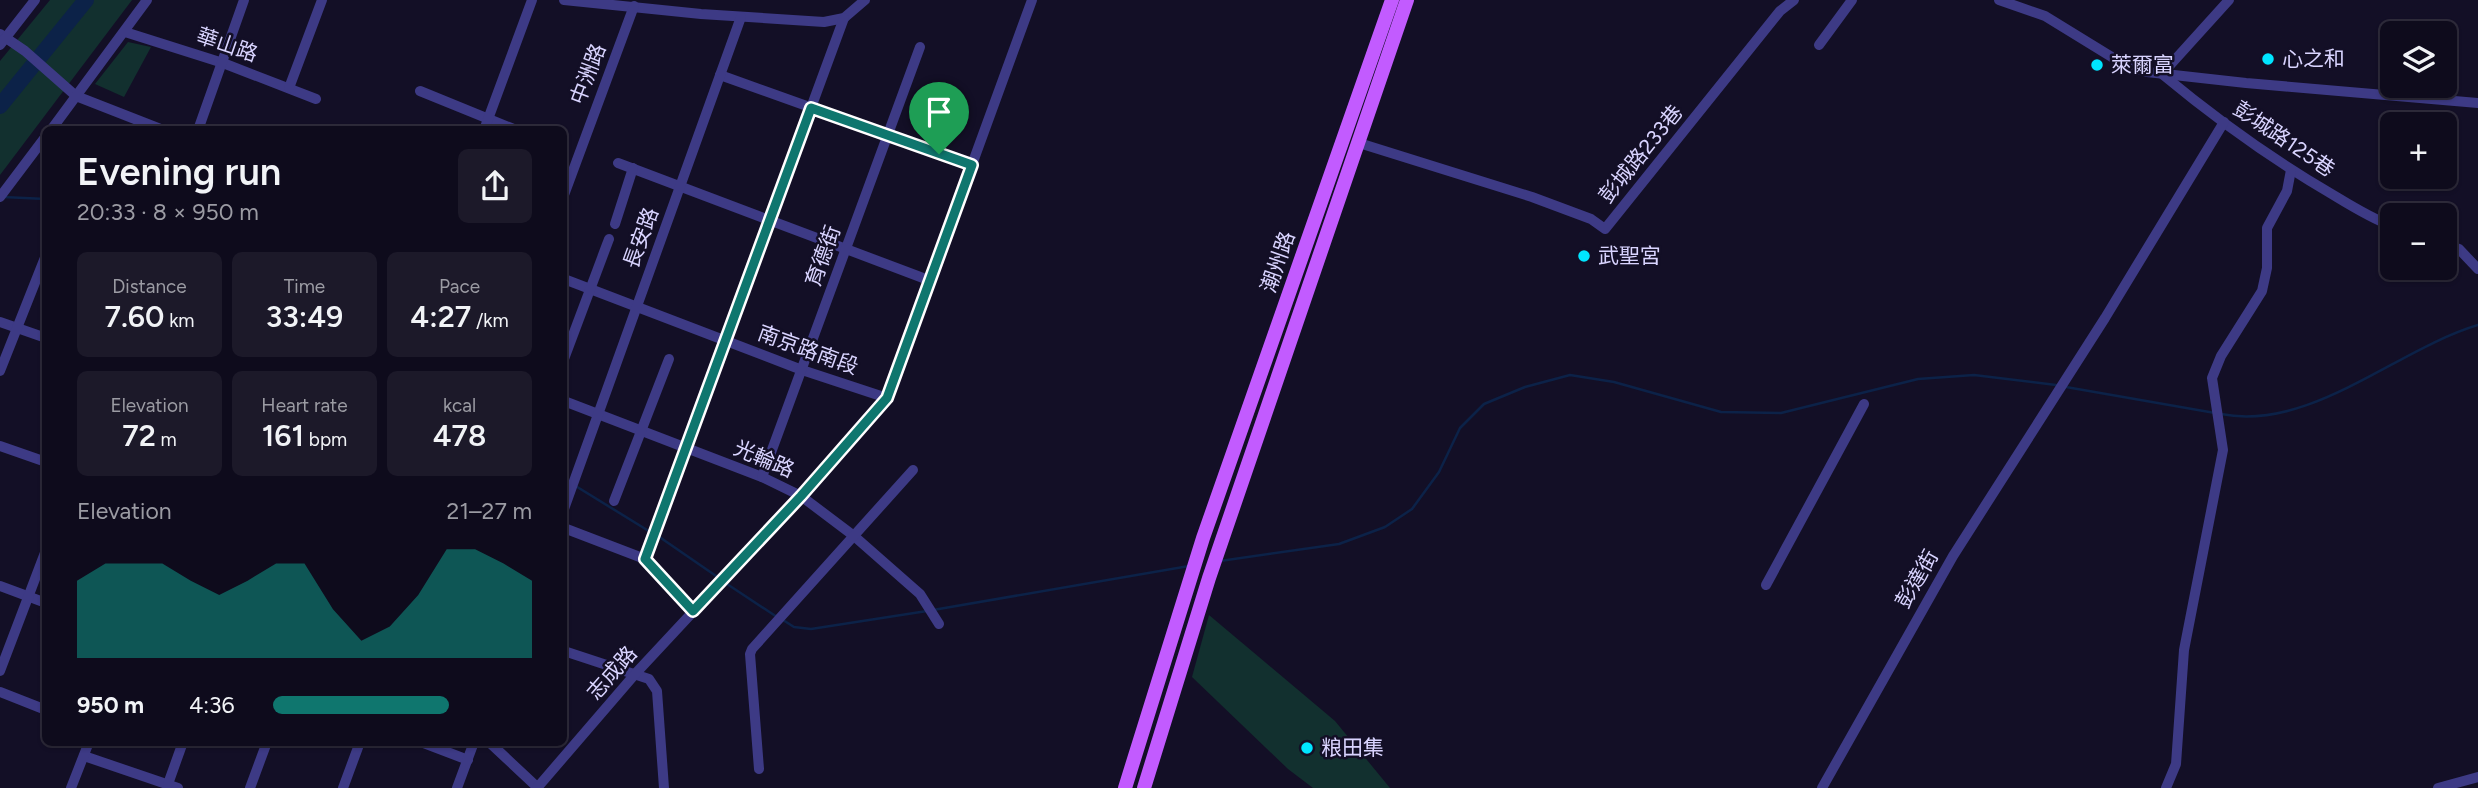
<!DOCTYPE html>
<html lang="en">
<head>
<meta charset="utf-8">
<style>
  :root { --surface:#0e0b1c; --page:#1c1929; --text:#f1f3f6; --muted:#9b9ba3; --line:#2e2b3b; --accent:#0f766e }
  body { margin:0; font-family:Figtree,"Noto Sans TC",sans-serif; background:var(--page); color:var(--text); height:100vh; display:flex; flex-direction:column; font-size:26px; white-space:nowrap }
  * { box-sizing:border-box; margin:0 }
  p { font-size:23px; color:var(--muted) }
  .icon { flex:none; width:38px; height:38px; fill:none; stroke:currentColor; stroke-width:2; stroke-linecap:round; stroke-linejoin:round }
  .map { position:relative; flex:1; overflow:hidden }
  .sheet { position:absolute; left:42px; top:126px; width:525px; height:620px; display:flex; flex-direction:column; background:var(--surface); border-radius:10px; box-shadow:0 2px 5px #0004,0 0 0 2px var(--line) }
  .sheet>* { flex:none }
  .controls { position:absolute; left:2380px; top:21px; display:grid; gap:14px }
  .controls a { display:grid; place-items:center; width:77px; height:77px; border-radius:10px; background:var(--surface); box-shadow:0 2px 5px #0004,0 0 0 2px var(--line); font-size:35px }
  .pin { position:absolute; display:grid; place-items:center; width:60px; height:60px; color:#fff; margin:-72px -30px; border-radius:50% 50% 50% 0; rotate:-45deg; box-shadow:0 0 7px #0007 }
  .pin .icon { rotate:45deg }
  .round { display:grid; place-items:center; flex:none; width:74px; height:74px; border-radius:10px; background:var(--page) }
  .headline { display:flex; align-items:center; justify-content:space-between; height:119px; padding:0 35px }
  h1 { font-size:38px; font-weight:600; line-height:52px }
  .figures { display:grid; grid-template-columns:repeat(3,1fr); gap:10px; height:119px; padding:7px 35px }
  .figures div { display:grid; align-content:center; border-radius:10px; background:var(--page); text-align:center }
  .figures b { font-size:30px; font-weight:600 }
  .figures small { font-size:19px; font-weight:400 }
  .figures p { font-size:19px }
  .chart { height:196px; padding:14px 35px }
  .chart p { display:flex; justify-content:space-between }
  .chart svg { width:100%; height:126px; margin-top:7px; fill:var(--accent); opacity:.7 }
  ul { padding:0 35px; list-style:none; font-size:23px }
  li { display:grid; grid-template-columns:112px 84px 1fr; align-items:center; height:52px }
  li i { height:18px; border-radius:9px; background:var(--accent) }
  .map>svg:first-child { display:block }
  .green { fill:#12302f }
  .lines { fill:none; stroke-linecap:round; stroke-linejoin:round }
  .stream { stroke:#0c2248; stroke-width:2.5 }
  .river { stroke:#0c2248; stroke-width:16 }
  .minor { stroke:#3d3a85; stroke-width:10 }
  .major { stroke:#c25bff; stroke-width:14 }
  .route-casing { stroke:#fff; stroke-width:14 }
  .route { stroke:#0f766e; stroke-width:9 }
  .poi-dot { fill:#00e5ff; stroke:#130f26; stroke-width:2.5 }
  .labels { text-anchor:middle; stroke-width:5; stroke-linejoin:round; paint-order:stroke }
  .street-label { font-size:21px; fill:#d9d4ff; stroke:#130f26 }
  .poi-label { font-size:21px; fill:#d9d4ff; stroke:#130f26; text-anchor:start }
</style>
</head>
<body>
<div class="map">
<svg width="2478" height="788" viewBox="0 0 2478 788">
  <rect width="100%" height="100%" fill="#130f26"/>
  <!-- green -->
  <g class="green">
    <path d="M50,0H132L0,175V61Z"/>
    <path d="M128,42L151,47L124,97L95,84Z"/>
    <path d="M1209,615L1335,721L1390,788H1313L1288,769L1192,677Z"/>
  </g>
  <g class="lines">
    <!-- stream -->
    <g class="stream">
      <path d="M3,197L46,199"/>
      <path d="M2066,387L2215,413"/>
      <path d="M2221,414C2310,432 2397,349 2478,325"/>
      <path d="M574,485L652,533"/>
      <path d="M658,536L719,578"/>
      <path d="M1220,561L1339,544L1385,527L1412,509L1439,472L1460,428L1484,404L1525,387L1570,375L1614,382L1721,412L1781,413L1918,379L1974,375L2056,385"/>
      <path d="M724,582L777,617"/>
      <path d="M933,610L1189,566"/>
      <path d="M783,620L794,627L811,629L927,611"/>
    </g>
    <!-- river -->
    <path class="river" d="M0,106L86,0"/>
    <!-- minor -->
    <g class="minor">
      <path d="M564,0L701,14L824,22L844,18L865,0"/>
      <path d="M1999,0L2045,16L2128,67L2147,72L2246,83L2478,103"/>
      <path d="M2229,0L2162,74C2215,118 2270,158 2330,193C2350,205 2370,218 2392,226"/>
      <path d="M125,32L223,63L316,99"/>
      <path d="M0,34L25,51L76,96L163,130"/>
      <path d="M0,45L35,0"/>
      <path d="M1819,45L1852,0"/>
      <path d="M720,75L972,165"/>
      <path d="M289,88L322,0"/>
      <path d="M420,91L516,130"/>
      <path d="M51,130L147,0"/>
      <path d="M198,130L244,0"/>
      <path d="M484,130L532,0"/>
      <path d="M1359,143L1532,197L1591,219L1605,229L1780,11L1794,0"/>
      <path d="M618,163L931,281"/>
      <path d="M564,195L634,6"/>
      <path d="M0,197L46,136"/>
      <path d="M615,224L633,168"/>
      <path d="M2445,244L2459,249L2478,269"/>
      <path d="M564,279L802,370L887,398"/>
      <path d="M0,322L46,338"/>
      <path d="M564,359L609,239"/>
      <path d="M0,371L46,255"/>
      <path d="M564,401L762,477L801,496L854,536L920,594L939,624"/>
      <path d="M0,446L46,462"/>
      <path d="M762,477L920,47"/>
      <path d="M614,501L669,359"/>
      <path d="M564,509L741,17"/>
      <path d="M564,528L645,559L693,611"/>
      <path d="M645,559L844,18"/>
      <path d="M1766,585L1864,404"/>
      <path d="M0,586L46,603"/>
      <path d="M564,651L649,679L657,691L664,788"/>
      <path d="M0,671L46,550"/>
      <path d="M0,692L46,710"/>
      <path d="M421,742L468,760"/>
      <path d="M489,742L538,788"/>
      <path d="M84,756L178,788"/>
      <path d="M759,769L750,654L752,649L913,470"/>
      <path d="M168,784L183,742"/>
      <path d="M71,788L89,742"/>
      <path d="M250,788L267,742"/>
      <path d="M343,788L360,742"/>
      <path d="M457,788L474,742"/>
      <path d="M537,788L636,673L801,496L887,398L1032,0"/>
      <path d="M1822,788L1953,556L2105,318L2224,122"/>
      <path d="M2166,788L2176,764L2184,650L2223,450L2212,378L2221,356L2262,291L2267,268V228L2287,191L2291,170"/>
      <path d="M2438,788L2478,777"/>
    </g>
    <!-- major -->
    <g class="major">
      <path d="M1125,788L1203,538L1392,0"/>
      <path d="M1144,788L1209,578L1407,0"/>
    </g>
  </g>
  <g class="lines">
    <!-- route casing -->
    <g class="route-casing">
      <path id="route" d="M811,108L972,165L887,398L801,496L693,611L645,559Z"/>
    </g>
    <!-- route -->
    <use href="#route" class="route"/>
  </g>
  <!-- markers -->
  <g class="poi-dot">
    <circle cx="2268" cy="59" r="7"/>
    <circle cx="2097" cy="65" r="7"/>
    <circle cx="1584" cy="256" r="7"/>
    <circle cx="1307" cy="748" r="7"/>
  </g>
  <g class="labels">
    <!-- street labels -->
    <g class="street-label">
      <text transform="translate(227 45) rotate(19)" y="7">華山路</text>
      <text transform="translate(588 74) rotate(-69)" y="7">中洲路</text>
      <text transform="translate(2284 139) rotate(34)" y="7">彭城路125巷</text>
      <text transform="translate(1641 154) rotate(-51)" y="7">彭城路233巷</text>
      <text transform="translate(641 238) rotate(-70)" y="7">長安路</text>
      <text transform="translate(823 256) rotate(-70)" y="7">育德街</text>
      <text transform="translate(1278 262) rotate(-71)" y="7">潮州路</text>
      <text transform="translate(808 350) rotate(20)" y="7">南京路南段</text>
      <text transform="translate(764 459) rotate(23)" y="7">光輪路</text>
      <text transform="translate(1917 579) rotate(-60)" y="7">彭達街</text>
      <text transform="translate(612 673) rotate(-49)" y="7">志成路</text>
    </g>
    <!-- poi labels -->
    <g class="poi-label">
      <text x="2282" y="66">心之和</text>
      <text x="2111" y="72">萊爾富</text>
      <text x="1598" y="263">武聖宮</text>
      <text x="1321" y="755">粮田集</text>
    </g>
  </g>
</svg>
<div class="controls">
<a><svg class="icon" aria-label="layers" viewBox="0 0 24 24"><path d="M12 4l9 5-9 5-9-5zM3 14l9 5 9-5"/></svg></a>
<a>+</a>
<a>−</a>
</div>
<div class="pin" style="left:939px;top:154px;background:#1e9e55"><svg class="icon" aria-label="arrive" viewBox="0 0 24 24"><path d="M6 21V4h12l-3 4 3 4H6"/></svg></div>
<section class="sheet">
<div class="headline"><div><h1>Evening run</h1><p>20:33 · 8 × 950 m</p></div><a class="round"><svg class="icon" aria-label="share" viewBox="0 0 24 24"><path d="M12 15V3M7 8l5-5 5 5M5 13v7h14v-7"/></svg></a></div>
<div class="figures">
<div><p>Distance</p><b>7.60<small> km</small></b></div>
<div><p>Time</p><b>33:49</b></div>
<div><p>Pace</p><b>4:27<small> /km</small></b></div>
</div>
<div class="figures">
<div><p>Elevation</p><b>72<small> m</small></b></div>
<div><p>Heart rate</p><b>161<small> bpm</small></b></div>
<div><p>kcal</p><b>478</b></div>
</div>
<div class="chart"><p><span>Elevation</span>21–27 m</p>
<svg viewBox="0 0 160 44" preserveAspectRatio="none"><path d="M0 44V17L10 11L20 11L30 11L40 17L50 22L60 17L70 11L80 11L90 27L100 38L110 33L120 22L130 6L140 6L150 11L160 17V44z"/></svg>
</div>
<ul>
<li><b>950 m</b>4:36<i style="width:68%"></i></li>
</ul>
</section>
</div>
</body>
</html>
